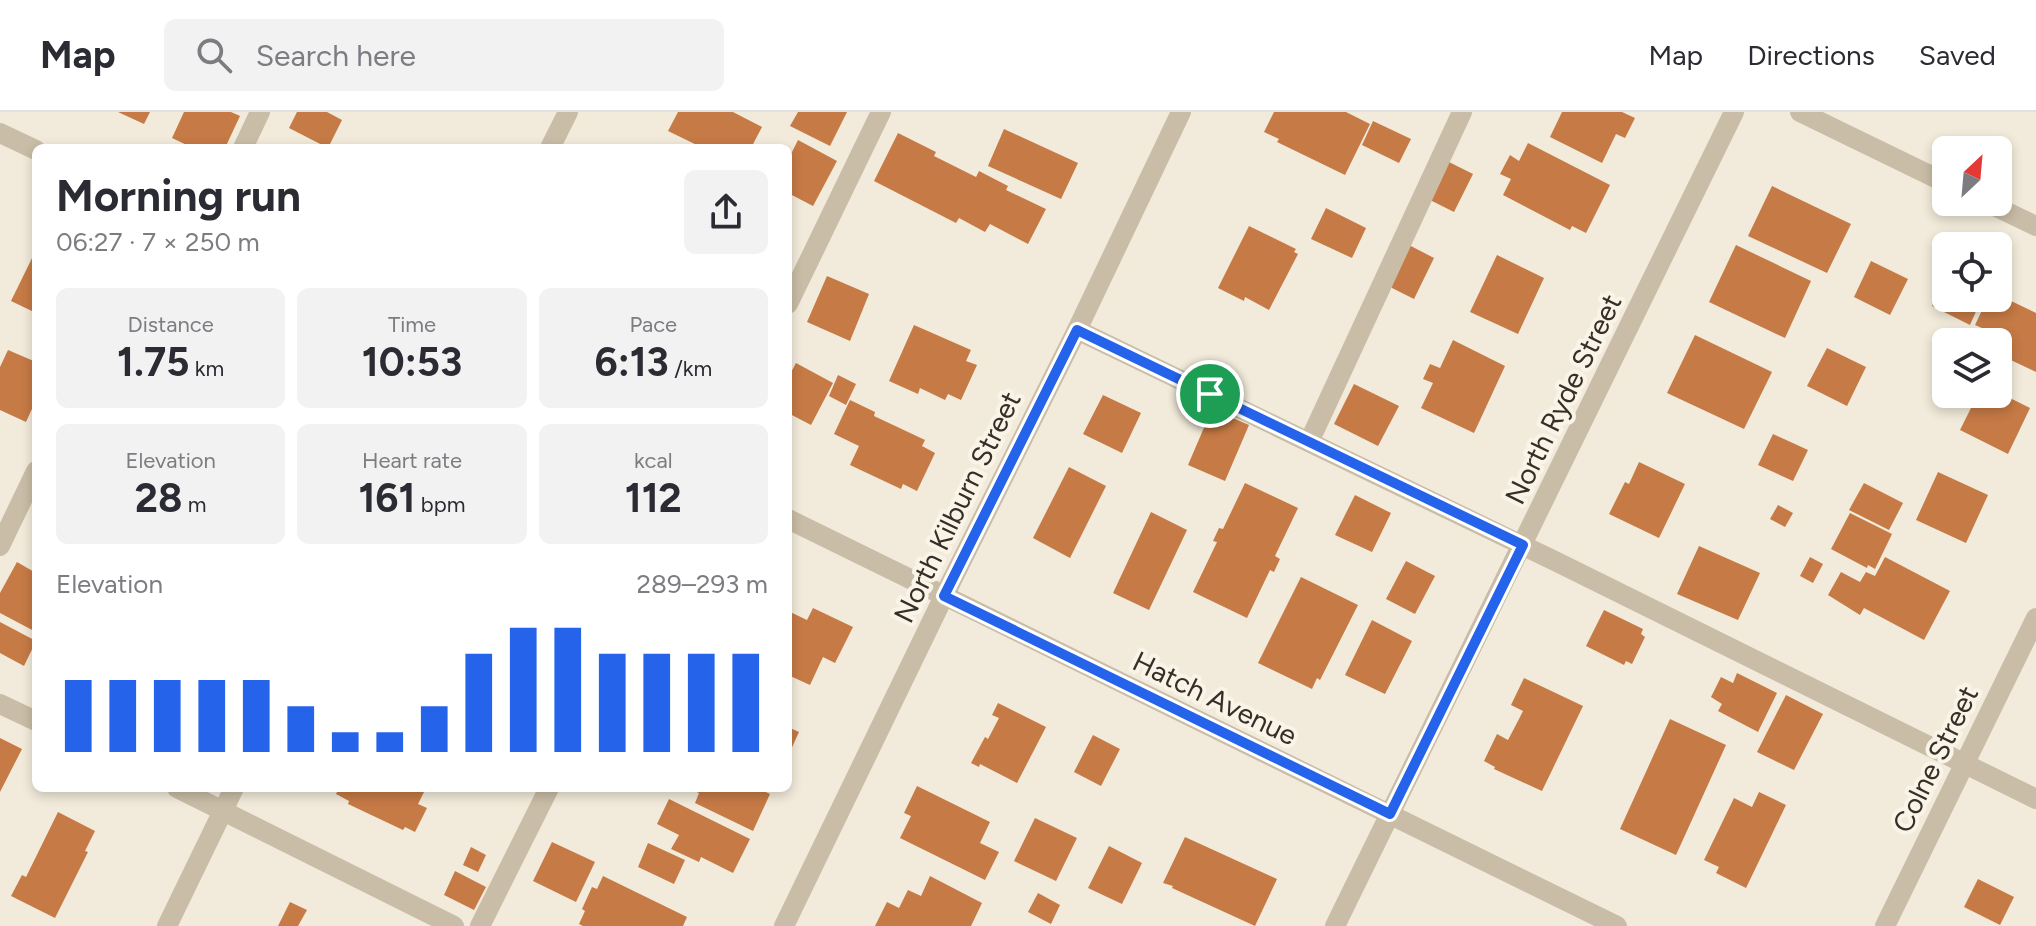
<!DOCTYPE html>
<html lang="en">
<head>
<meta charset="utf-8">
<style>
  :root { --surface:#fff; --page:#f2f2f3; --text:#2b2b33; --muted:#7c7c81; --line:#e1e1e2; --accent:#2563eb }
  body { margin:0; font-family:Figtree,sans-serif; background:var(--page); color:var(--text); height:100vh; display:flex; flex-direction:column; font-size:30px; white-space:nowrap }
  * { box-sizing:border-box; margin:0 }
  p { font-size:26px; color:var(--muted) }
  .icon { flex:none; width:44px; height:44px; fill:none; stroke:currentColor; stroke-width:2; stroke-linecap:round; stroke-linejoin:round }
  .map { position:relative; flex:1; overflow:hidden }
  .drawer { position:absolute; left:32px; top:32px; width:760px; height:648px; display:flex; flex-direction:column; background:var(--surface); border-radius:12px; box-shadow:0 4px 12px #0003 }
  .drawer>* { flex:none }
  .needle { width:52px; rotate:26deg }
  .tools { position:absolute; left:1932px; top:24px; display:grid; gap:16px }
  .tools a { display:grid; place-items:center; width:80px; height:80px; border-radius:12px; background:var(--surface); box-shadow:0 4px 12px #0003; font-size:40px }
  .pin { position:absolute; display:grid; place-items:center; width:68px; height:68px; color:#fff; margin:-34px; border:4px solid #fff; border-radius:50%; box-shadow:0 2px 8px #0007 }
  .round { display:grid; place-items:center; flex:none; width:84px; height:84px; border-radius:12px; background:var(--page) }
  .overview { display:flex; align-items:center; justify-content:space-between; height:136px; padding:0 24px }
  h1 { font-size:44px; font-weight:700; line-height:60px }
  .metrics { display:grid; grid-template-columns:repeat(3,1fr); gap:12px; height:136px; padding:8px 24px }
  .metrics div { display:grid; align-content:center; border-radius:12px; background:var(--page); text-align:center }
  .metrics b { font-size:40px; font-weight:700 }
  .metrics small { font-size:22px; font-weight:400 }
  .metrics p { font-size:22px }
  .chart { height:224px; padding:16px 24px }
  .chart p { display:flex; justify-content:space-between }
  .chart svg { width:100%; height:144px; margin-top:8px; stroke:var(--accent); stroke-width:6 }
  header { display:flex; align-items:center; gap:48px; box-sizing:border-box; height:112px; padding:0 40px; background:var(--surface); border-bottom:2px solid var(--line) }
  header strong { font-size:38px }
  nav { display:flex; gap:44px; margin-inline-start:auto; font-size:28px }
  .search { width:560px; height:72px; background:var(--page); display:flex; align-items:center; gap:20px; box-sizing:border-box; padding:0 28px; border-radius:12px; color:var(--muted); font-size:30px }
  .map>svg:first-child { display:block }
  .building { fill:#c67a45 }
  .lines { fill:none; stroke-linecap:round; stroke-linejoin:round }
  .minor { stroke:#cabda7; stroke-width:20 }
  .route-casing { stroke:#fff; stroke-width:16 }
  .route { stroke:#2563eb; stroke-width:10 }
  .labels { text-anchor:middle; stroke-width:8; stroke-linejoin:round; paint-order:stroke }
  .street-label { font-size:28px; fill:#362f27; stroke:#f9f4e7 }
</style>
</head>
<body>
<header>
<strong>Map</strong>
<div class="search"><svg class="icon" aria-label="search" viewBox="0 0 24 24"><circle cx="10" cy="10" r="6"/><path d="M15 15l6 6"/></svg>Search here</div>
<nav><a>Map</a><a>Directions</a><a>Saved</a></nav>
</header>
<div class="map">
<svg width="2036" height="814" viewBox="0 0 2036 814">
  <rect width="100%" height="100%" fill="#f2ebdb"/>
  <!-- building -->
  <g class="building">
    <path d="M118,0H150L144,12Z"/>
    <path d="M184,0H231L240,4L225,36H193L172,26Z"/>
    <path d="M297,0H327L342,8L328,36L289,16Z"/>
    <path d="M678,0H733L762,15L751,36L740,34L739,36H703L668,19Z"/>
    <path d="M798,0H847L830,34L790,14Z"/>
    <path d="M1274,0H1346L1370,12L1345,63L1277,30L1279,27L1264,20Z"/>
    <path d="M1562,0H1622L1635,6L1625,26L1616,22L1602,51L1550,25Z"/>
    <path d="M1373,9L1411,27L1399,51L1362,33Z"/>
    <path d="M1004,17L1078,51L1061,87L988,54Z"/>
    <path d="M898,21L936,40L934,44L976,65L979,59L1008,74L1006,78L1046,97L1028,132L990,112L985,120L959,106L956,111L874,69Z"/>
    <path d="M798,28L837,49L813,94L788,81V48Z"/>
    <path d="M1528,31L1610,73L1586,121L1572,114L1570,118L1503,83L1511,67L1500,62L1510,43L1519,49Z"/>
    <path d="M1447,49L1473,62L1454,100L1428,87Z"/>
    <path d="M1772,74L1851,112L1827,161L1748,124Z"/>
    <path d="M1326,96L1366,116L1352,146L1311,127Z"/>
    <path d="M1249,114L1296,137L1294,140L1298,142L1269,198L1245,185L1244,189L1218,176Z"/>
    <path d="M1407,132L1434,146L1414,187L1386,173Z"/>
    <path d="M1736,133L1811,169L1785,226L1709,190Z"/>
    <path d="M36,138V201L11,189Z"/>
    <path d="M1497,143L1544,166L1518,222L1470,200Z"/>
    <path d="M1871,149L1908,167L1890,203L1854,185Z"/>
    <path d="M827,164L869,182L850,229L807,210Z"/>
    <path d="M1946,166V186H1982L1970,213L1932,194Z"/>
    <path d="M2007,187L2036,201V260L1998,242V230H1986L1991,220L1975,213L1986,190L2002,198Z"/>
    <path d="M914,213L971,238L966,249L977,253L961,288L948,282L945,288L920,276L918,282L889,269Z"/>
    <path d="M1695,223L1772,260L1744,317L1667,281Z"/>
    <path d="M1453,228L1505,254L1474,321L1421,296L1433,271L1423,267L1430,252L1440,256Z"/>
    <path d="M1827,236L1866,255L1847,294L1807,274Z"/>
    <path d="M8,238L36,250V288L26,310L0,298V255Z"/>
    <path d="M796,251L833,271L811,313L788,301V266Z"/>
    <path d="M838,263L856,272L846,293L829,284Z"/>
    <path d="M1354,272L1399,294L1378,334L1334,312Z"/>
    <path d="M1998,280L2030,296L2008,342L1960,318L1978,282H1998Z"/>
    <path d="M1103,283L1141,301L1122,341L1083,322Z"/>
    <path d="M850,288L875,300L874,304L925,328L922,334L935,341L917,379L903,372L901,377L850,353L859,334L834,322Z"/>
    <path d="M1212,297L1249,313L1225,369L1188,353Z"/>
    <path d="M1773,322L1808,338L1793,369L1758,353Z"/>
    <path d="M1639,350L1685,372L1659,426L1609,402L1625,370L1629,372Z"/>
    <path d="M1069,355L1106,374L1070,446L1033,426Z"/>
    <path d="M1938,360L1988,383L1966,431L1916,408Z"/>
    <path d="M1245,371L1298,396L1275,444L1280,447L1274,460L1270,458L1247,506L1193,480L1217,430L1213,429L1219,416L1223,417Z"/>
    <path d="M1864,371L1903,391L1889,418L1849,398Z"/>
    <path d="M1355,383L1391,401L1372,440L1335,423Z"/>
    <path d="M1778,393L1793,401L1785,415L1770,407Z"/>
    <path d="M1151,400L1187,418L1149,498L1113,481Z"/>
    <path d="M1850,401L1892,422L1875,457L1868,453L1867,456L1831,437Z"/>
    <path d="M1699,434L1760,461L1738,508L1677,482Z"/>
    <path d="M1810,445L1823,452L1813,471L1800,464Z"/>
    <path d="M1885,445L1950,479L1924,528L1864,496L1860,503L1828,483L1841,460L1860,470L1866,460L1875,464Z"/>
    <path d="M1406,449L1435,464L1415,502L1386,487Z"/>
    <path d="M17,450L36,461V520L0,501V481Z"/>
    <path d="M1301,465L1358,493L1320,568L1317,566L1312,577L1258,551Z"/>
    <path d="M813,496L853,515L835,551L823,545L810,573L788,563V499L807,508Z"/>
    <path d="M1604,498L1643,517L1641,522L1645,525L1632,552L1626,549L1624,553L1586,534Z"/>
    <path d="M1372,508L1412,529L1385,582L1345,563Z"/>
    <path d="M0,510L36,529L24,554L0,541Z"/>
    <path d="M1737,561L1777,581L1758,620L1718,599L1722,592L1711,585L1721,565L1733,571Z"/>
    <path d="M1524,566L1583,594L1542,679L1494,657L1495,655L1484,649L1497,622L1508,628L1519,607L1523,599L1511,593Z"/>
    <path d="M1786,583L1823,602L1794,658L1757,640Z"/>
    <path d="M998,591L1046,615L1017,671L980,652L979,655L971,651L985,625L988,627L999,606L992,603Z"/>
    <path d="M1670,607L1726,633L1676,743L1620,717Z"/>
    <path d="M788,615L799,620L788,644Z"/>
    <path d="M1093,623L1120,637L1101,674L1074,660Z"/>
    <path d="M0,626L22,637L0,680Z"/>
    <path d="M917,674L990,710L980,731L999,740L985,768L900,726L911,704L904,701Z"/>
    <path d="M339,676H421L425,678L418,692L427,696L415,720L405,715L403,718L348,692L349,689L336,682Z"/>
    <path d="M688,676H757L770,682L753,719L695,691L699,681Z"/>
    <path d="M1759,680L1786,693L1746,776L1716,761L1719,755L1704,748L1734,686L1752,695Z"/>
    <path d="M669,687L750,727L733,761L701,745L699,750L671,737L679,723L657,712Z"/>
    <path d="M58,700L95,719L85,739L88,740L55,806L11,784L22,763L26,765Z"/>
    <path d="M1035,706L1077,726L1056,769L1014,749Z"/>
    <path d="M1185,725L1277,767L1255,814L1172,776L1173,774L1163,771Z"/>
    <path d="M552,730L595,750L576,790L533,769Z"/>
    <path d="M648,731L685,748L674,772L638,755Z"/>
    <path d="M1109,734L1142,751L1122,792L1088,776Z"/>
    <path d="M471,735L486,743L478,760L463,753Z"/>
    <path d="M455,759L486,775L474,798L444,783Z"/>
    <path d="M603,764L687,805L683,814H583L579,812L585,799L582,797L592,775L597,777Z"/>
    <path d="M930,764L982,791L971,814H875L887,790L899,796L908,778L921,784Z"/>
    <path d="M1978,767L2014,785L2000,813L1964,795Z"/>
    <path d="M1038,781L1060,793L1051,812L1028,800Z"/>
    <path d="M290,790L307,798L298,814H278Z"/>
  </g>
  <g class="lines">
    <!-- minor -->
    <g class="minor">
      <path d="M1800,0L1946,71"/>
      <path d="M0,21L36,38"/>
      <path d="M243,36L260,0"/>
      <path d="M550,36L568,0"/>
      <path d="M1986,90L2036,114"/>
      <path d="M788,192L881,0"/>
      <path d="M1077,218L1557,450L2036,687"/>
      <path d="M1309,330L1462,0"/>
      <path d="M788,407L1617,814"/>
      <path d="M0,434L36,359"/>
      <path d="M0,592L36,609"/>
      <path d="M177,676L454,814"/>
      <path d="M167,814L234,676"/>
      <path d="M480,814L549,676"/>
      <path d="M784,814L944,484L1077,218L1181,0"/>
      <path d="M1335,814L1734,0"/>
      <path d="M1885,814L2036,506"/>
    </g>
  </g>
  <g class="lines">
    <!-- route casing -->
    <g class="route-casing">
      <path id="route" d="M1077,218L1523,433L1390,702L944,484Z"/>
    </g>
    <!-- route -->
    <use href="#route" class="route"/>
  </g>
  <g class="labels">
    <!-- street labels -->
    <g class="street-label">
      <text transform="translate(1563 287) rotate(-64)" y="10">North Ryde Street</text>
      <text transform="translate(957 395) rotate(-64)" y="10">North Kilburn Street</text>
      <text transform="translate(1215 586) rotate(26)" y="10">Hatch Avenue</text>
      <text transform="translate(1935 647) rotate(-64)" y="10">Colne Street</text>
    </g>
  </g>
</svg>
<div class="tools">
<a><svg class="needle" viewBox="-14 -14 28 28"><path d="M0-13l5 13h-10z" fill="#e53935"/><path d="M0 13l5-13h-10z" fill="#7c7c81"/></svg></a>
<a><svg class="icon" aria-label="locate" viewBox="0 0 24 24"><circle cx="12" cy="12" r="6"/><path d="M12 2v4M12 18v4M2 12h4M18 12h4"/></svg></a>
<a><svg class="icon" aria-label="layers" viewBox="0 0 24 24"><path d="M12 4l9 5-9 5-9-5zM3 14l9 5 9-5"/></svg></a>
</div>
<div class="pin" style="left:1210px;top:282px;background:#1e9e55"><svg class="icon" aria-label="arrive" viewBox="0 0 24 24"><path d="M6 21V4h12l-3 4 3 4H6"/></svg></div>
<section class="drawer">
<div class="overview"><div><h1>Morning run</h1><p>06:27 · 7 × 250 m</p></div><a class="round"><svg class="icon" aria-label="share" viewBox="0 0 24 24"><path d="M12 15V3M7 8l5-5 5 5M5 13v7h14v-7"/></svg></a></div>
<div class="metrics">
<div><p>Distance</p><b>1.75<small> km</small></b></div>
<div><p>Time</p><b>10:53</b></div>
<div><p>Pace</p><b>6:13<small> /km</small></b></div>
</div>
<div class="metrics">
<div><p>Elevation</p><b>28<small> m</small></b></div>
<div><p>Heart rate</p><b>161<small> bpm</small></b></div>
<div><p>kcal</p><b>112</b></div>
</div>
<div class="chart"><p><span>Elevation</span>289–293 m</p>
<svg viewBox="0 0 160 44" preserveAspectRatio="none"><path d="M5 44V22M15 44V22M25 44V22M35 44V22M45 44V22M55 44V30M65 44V38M75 44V38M85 44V30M95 44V14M105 44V6M115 44V6M125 44V14M135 44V14M145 44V14M155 44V14"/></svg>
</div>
</section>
</div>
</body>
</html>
